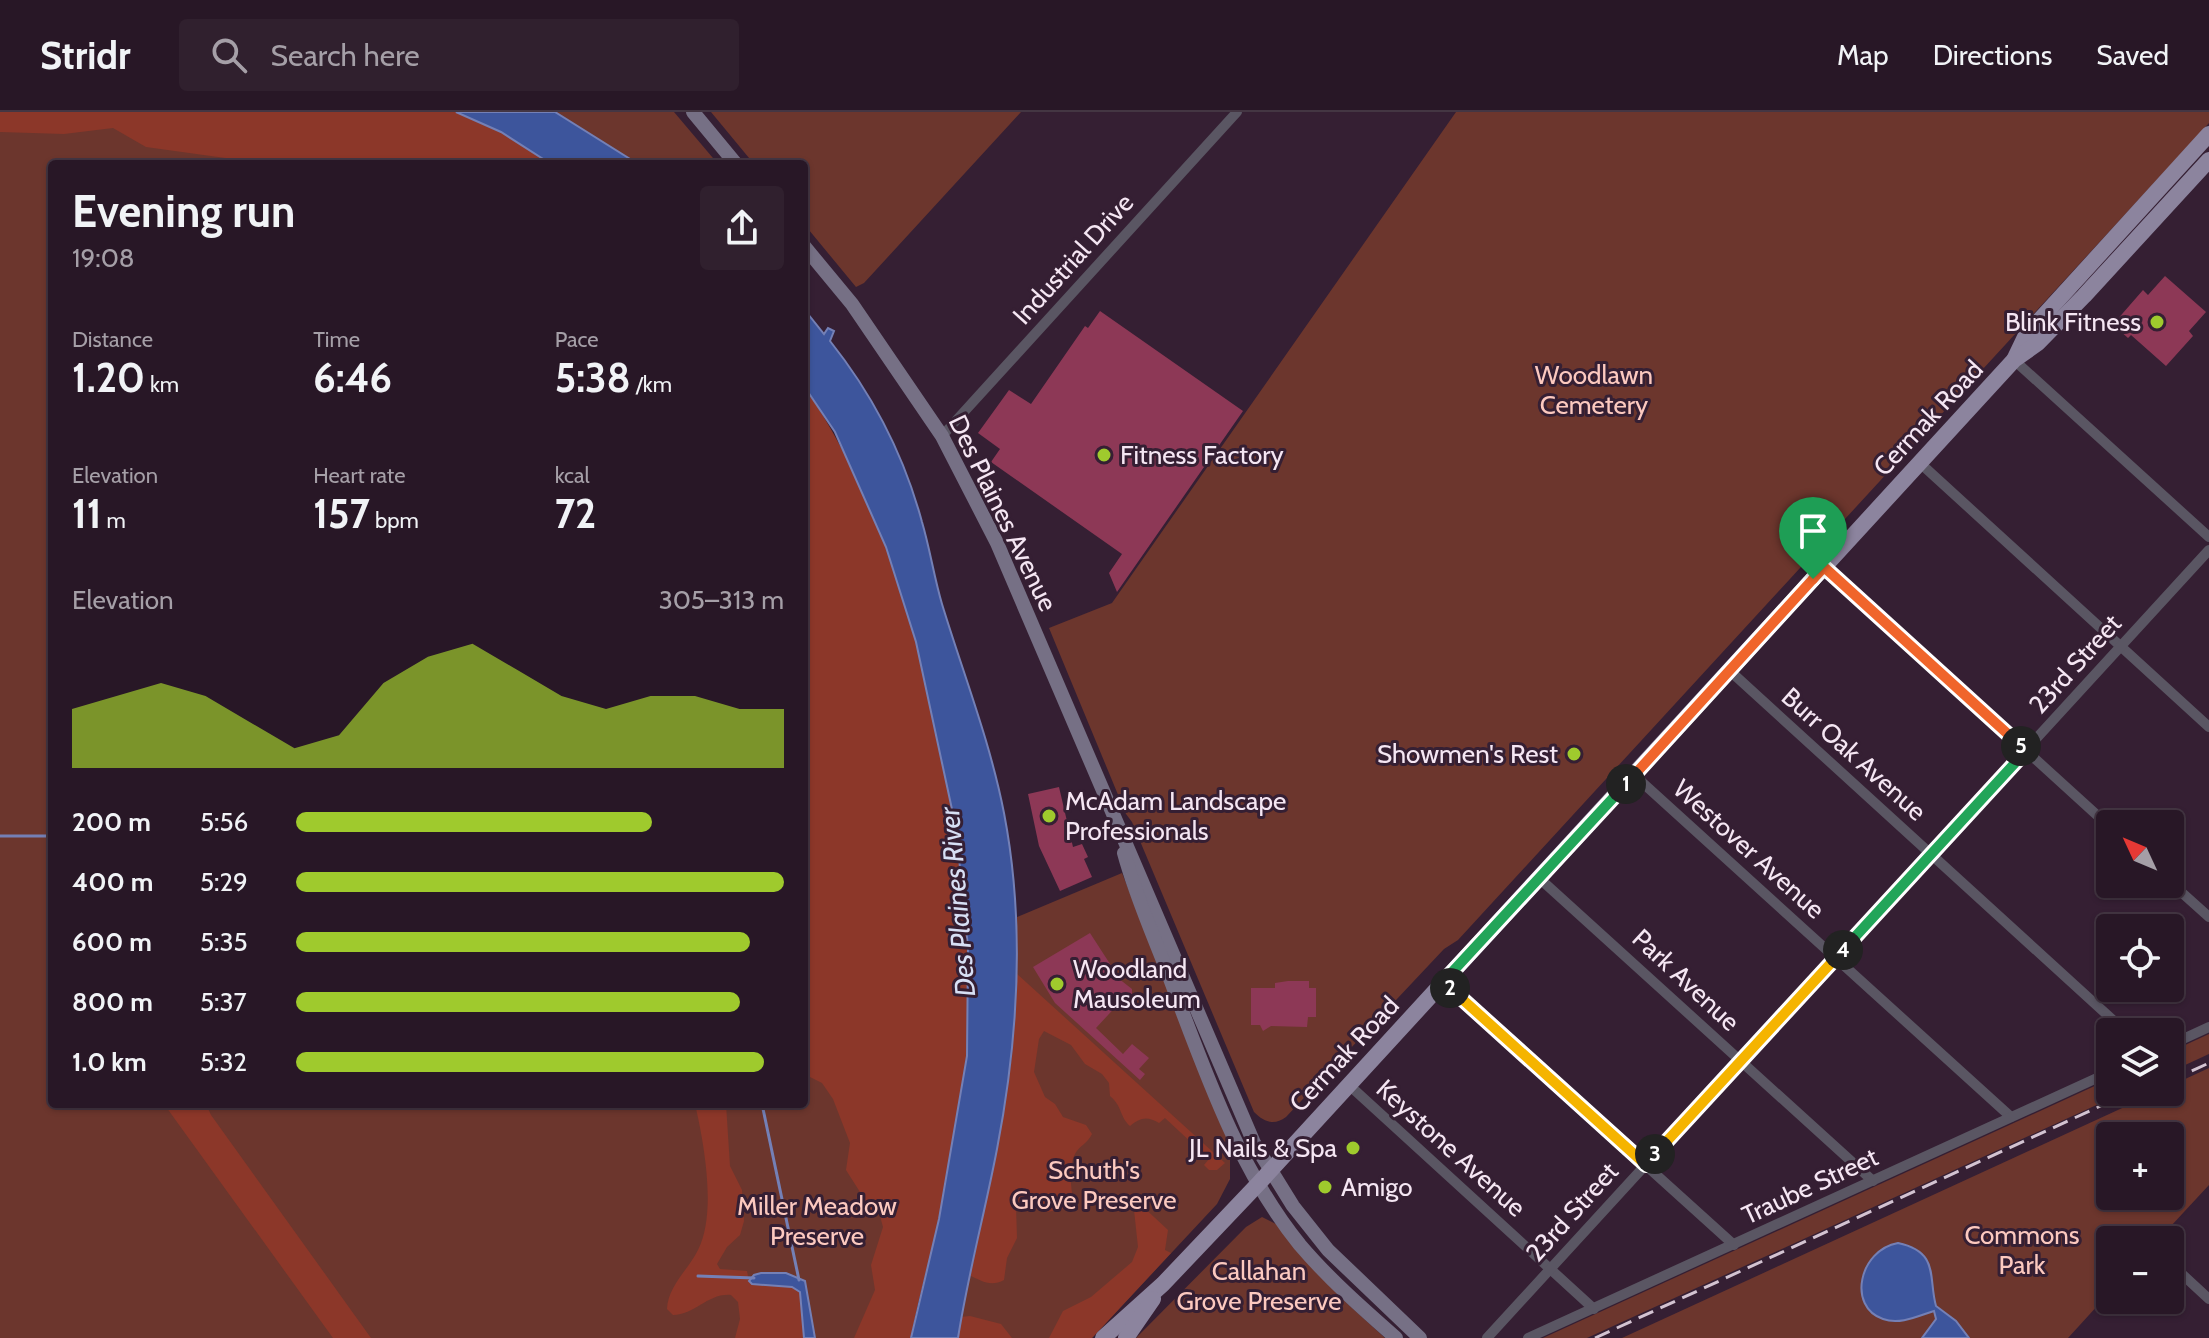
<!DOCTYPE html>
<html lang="en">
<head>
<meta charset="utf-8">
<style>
  :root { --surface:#281726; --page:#30202e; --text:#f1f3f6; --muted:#a59fa7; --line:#443643; --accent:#9fca2d }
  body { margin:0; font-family:Cabin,sans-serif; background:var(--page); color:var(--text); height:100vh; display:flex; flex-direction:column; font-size:30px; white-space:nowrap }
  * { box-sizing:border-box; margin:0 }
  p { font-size:26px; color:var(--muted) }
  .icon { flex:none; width:44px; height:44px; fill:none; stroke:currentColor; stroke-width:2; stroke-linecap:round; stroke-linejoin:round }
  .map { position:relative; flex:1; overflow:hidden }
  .panel { position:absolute; left:48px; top:48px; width:760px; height:948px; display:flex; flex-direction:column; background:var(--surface); border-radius:8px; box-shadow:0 2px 6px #0004,0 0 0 2px var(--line) }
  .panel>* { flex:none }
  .needle { width:52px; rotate:314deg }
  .controls { position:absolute; left:2096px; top:698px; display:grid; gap:16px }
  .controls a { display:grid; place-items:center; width:88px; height:88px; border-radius:8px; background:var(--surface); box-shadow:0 2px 6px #0004,0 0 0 2px var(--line); font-size:40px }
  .pin { position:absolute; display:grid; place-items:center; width:68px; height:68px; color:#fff; margin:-82px -34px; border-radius:50% 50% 50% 0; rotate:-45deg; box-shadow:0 0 8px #0007 }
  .pin .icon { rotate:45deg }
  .km { position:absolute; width:40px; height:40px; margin:-20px; border-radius:50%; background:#222; color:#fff; font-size:22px; line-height:40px; text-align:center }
  .round { display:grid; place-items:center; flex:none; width:84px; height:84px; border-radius:8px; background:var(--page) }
  .overview { display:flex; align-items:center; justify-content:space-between; height:136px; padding:0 24px }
  h1 { font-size:44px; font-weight:700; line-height:60px }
  .stats { display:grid; grid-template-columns:repeat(3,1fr); gap:12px; height:136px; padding:8px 24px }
  .stats div { display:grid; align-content:center }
  .stats b { font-size:40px; font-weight:700 }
  .stats small { font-size:22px; font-weight:400 }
  .stats p { font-size:22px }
  .chart { height:224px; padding:16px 24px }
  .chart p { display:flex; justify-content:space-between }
  .chart svg { width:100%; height:144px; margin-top:8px; fill:var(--accent); opacity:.7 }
  ul { padding:0 24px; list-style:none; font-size:26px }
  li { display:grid; grid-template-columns:128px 96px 1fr; align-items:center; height:60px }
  li i { height:20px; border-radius:10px; background:var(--accent) }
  header { display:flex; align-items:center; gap:48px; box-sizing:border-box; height:112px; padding:0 40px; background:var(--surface); border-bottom:2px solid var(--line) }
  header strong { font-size:38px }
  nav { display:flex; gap:44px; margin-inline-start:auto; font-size:28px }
  .search { width:560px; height:72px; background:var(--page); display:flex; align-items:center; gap:20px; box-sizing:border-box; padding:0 28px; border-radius:8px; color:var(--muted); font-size:30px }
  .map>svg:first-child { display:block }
  .green { fill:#6c362d; fill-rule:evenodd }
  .forest { fill:#8c3729 }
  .water { fill:#3d559c; stroke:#7480b6; stroke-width:2 }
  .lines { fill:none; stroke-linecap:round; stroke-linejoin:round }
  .stream { stroke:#7480b6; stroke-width:3 }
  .building { fill:#8d3856 }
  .street { stroke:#5a5663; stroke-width:10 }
  .secondary { stroke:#767085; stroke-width:14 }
  .primary { stroke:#8c849e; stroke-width:16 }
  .rail { stroke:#d3c3d1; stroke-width:3; stroke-dasharray:16 8; stroke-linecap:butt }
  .split-1-casing { stroke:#fff; stroke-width:16 }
  .split-2-casing { stroke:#fff; stroke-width:16 }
  .split-3-casing { stroke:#fff; stroke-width:16 }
  .split-4-casing { stroke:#fff; stroke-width:16 }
  .split-5-casing { stroke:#fff; stroke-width:16 }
  .split-6-casing { stroke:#fff; stroke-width:16 }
  .split-1 { stroke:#f0652b; stroke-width:10 }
  .split-2 { stroke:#22a559; stroke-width:10 }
  .split-3 { stroke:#f5b400; stroke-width:10 }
  .split-4 { stroke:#f5b400; stroke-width:10 }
  .split-5 { stroke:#22a559; stroke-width:10 }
  .split-6 { stroke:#f0652b; stroke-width:10 }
  .poi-dot { fill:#9fca2d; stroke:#351f33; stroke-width:3 }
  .labels { text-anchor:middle; stroke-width:6; stroke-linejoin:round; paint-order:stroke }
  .street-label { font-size:26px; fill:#f5e6f3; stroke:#351f33 }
  .poi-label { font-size:26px; fill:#f5e6f3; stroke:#351f33; text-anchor:start }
  .park-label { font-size:26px; fill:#fcc9bf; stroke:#351f33 }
  .water-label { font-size:28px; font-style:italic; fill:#d7dff4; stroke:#351f33 }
</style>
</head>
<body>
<header>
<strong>Stridr</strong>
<div class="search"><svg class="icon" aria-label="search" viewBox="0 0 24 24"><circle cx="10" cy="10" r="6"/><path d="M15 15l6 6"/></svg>Search here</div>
<nav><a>Map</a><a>Directions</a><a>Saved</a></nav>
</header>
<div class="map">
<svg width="2209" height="1226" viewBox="0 0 2209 1226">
  <rect width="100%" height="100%" fill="#351f33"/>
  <!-- green -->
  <g class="green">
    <path d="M0,0H456L551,52H52V992H804V274L956,716L968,835L911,1226H0Z"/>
    <path d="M555,0H674L718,52H638Z"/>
    <path d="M711,0H1021L864,171L856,175L804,112V52H754Z"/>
    <path d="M1456,0H2209V11L1458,828L1444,837L1286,1005C1274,1014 1264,1010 1254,1000L1132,710L1126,702L1049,516L1112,491Z"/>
    <path d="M1122,761L1230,1033V1067L1217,1092L1092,1226H958C968,1163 984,1101 997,1039C1012,962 1017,884 1015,806Z"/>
    <path d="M2209,922V942L2170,960V940Z"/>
    <path d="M2209,956V1073L2158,1128H2110V1180L2068,1226H1622L2157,980H2170V974ZM2110,1024H2170V1084H2110Z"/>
    <path d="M2110,967V980H2125L1587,1226H1543Z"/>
    <path d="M1262,1105L1276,1112L1339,1184L1385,1226H1136L1246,1115Z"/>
  </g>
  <!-- forest -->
  <g class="forest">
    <path d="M0,0H456L501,20L551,52H269L146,35L113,16L64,22L0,20Z"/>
    <path d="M804,274C901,417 946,608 963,778C968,833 973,892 966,947C960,1001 951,1056 939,1108C930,1148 918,1186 911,1226H854L875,1178L871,1153L883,1115L880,1104L860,1090V1080L846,1058L850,1031L833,987L822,971L804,962Z"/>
    <path d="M1016,861L1225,1051L1217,1058H1209L1204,1053L1209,1047L1165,1006L1159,1011C1148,1004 1140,1005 1130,1014C1119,1004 1123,995 1110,984L1109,971L1102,962L1085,952L1071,933L1044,919L1039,927L1034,960L1045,985L1055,992L1063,1005L1086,1013L1092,1022C1088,1031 1079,1034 1075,1042C1068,1055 1071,1074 1073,1088L1062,1097L1047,1100L1024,1088L1016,1094L1017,1126L1007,1146L1004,1168C991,1175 981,1169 969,1163L997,1036L1012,945Z"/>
    <path d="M164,992H206L211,1003L371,1226H333Z"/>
    <path d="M695,992H726L730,1054L742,1078L744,1109L740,1123L727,1135L717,1152L720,1157L747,1159L749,1169L796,1176L800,1180L804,1226H735L740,1207L738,1190L731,1183C708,1181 695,1203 673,1203L667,1197C668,1174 688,1158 698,1138C717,1101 704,1031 695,992Z"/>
    <path d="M1140,1092L1168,1118L1165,1138L1171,1141L1092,1226H1049L1063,1199L1091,1185L1132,1150L1138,1135L1134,1098Z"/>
    <path d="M970,1204L1001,1212L1012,1226H958L961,1205Z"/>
  </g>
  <!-- water -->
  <g class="water">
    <path d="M456,0H555L638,52H551L501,20Z"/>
    <path d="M804,197L824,222L828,216L834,219L830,229C873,283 904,343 922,410C930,437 934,465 942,492C963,561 990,629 1004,701C1025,810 1018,928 997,1037C985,1100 968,1162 958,1226H911L939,1107L967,944L968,835L956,716L916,530L886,435L835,320L804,274Z"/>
    <path d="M1898,1131C1940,1140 1928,1166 1936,1194L1956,1209L1969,1226H1922L1936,1207L1934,1199C1918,1204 1900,1213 1883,1207C1847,1195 1859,1138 1898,1131Z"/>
    <path d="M761,1161H786L805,1169L815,1226H804L800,1180L792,1175L752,1172L749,1169L754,1163Z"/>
  </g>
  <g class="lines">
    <!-- stream -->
    <g class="stream">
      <path d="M0,724H52"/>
      <path d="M762,992L799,1168"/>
      <path d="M698,1164L754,1166"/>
    </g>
  </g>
  <!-- building -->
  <g class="building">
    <path d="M2165,164L2206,200L2189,219L2193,224L2166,254L2131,223L2128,226L2119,218L2116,209L2143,178L2148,183Z"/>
    <path d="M1100,199L1243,299L1117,480L1109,461L1122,442L991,350L1000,337L978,321L1009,278L1031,292L1085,214L1088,216Z"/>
    <path d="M1059,675L1073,735L1082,732L1088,745L1084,747L1092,765L1060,779L1039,734L1028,682Z"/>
    <path d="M1090,821L1112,855L1109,859L1132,877V884L1118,887L1121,889L1096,916L1123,942L1132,932L1149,946L1139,957L1145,962L1140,968L1055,891L1033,855Z"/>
    <path d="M1288,869H1309V876H1316V905H1308L1307,915L1271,914L1263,919L1260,913H1251V876H1275V871Z"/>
  </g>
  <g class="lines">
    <!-- street -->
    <g class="street">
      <path d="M2014,248L2209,425"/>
      <path d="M942,324L1237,0"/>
      <path d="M1920,351L2209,615"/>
      <path d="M1824,455L2110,715"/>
      <path d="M1729,558L2126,920"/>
      <path d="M1634,663L2011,1005"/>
      <path d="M1539,766L1873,1069"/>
      <path d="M2170,770L2209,805"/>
      <path d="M1443,870L1734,1133"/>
      <path d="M2170,933L2209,915"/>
      <path d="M1349,973L1594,1197"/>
      <path d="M2136,1126L2139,1128"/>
      <path d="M2170,1151L2209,1187"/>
      <path d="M1487,1226L2209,438"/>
      <path d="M1528,1226L2110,960"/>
    </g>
    <!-- secondary -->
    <g class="secondary">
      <path d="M693,0L736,52"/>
      <path d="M804,134L852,192L942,324L997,431L1254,1031L1293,1094L1328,1138L1420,1226"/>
      <path d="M1124,741C1136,786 1156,829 1172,872C1206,962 1239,1058 1300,1133C1329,1167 1362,1196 1396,1226"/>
    </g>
    <!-- primary -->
    <g class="primary">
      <path d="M2015,246L2026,223L2209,22"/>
      <path d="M1103,1226L1163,1172L1259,1071L2014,248L2038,231L2084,184L2209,48"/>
      <path d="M1126,1226L1153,1187"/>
    </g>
    <!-- rail -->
    <g class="rail">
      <path d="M2170,969L2209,951"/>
      <path d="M1595,1226L2131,980"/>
    </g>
  </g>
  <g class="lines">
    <!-- split-1 casing -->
    <g class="split-1-casing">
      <path id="split-1" d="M1626,672L1813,467"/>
    </g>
    <!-- split-2 casing -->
    <g class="split-2-casing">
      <path id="split-2" d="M1450,876L1443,870L1626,672"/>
    </g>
    <!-- split-3 casing -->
    <g class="split-3-casing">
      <path id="split-3" d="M1450,876L1646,1053L1655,1042"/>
    </g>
    <!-- split-4 casing -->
    <g class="split-4-casing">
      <path id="split-4" d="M1655,1042L1843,838"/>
    </g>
    <!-- split-5 casing -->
    <g class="split-5-casing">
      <path id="split-5" d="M1843,838L2026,639L2021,634"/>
    </g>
    <!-- split-6 casing -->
    <g class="split-6-casing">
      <path id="split-6" d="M1813,467L1824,455L2021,634"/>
    </g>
    <!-- split-1 -->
    <use href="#split-1" class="split-1"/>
    <!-- split-2 -->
    <use href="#split-2" class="split-2"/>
    <!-- split-3 -->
    <use href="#split-3" class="split-3"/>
    <!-- split-4 -->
    <use href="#split-4" class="split-4"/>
    <!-- split-5 -->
    <use href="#split-5" class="split-5"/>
    <!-- split-6 -->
    <use href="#split-6" class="split-6"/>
  </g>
  <!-- markers -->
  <g class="poi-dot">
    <circle cx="2157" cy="210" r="8"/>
    <circle cx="1104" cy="343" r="8"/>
    <circle cx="1574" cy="642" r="8"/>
    <circle cx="1049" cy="704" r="8"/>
    <circle cx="1057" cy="872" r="8"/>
    <circle cx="1353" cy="1036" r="8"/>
    <circle cx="1325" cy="1075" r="8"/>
  </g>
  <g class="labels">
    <!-- street labels -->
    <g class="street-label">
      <text transform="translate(1073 147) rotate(-48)" y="9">Industrial Drive</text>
      <text transform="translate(1928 306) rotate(-47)" y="9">Cermak Road</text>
      <text transform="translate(1003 401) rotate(64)" y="9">Des Plaines Avenue</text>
      <text transform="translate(2075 552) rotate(-48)" y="9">23rd Street</text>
      <text transform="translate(1854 642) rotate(42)" y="9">Burr Oak Avenue</text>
      <text transform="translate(1749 737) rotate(42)" y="9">Westover Avenue</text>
      <text transform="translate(1686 868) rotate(43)" y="9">Park Avenue</text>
      <text transform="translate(1344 942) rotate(-47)" y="9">Cermak Road</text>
      <text transform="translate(1451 1036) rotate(42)" y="9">Keystone Avenue</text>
      <text transform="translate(1810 1074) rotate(-25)" y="9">Traube Street</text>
      <text transform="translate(1572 1100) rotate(-48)" y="9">23rd Street</text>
    </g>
    <!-- poi labels -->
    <g class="poi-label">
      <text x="2141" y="219" text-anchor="end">Blink Fitness</text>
      <text x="1120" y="352">Fitness Factory</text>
      <text x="1558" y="651" text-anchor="end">Showmen's Rest</text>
      <text x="1065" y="698">McAdam Landscape<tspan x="1065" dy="30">Professionals</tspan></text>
      <text x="1073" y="866">Woodland<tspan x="1073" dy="30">Mausoleum</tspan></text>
      <text x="1337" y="1045" text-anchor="end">JL Nails &amp; Spa</text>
      <text x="1341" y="1084">Amigo</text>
    </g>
    <!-- park labels -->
    <g class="park-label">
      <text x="1594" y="272">Woodlawn<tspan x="1594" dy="30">Cemetery</tspan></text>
      <text x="1094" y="1067">Schuth's<tspan x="1094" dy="30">Grove Preserve</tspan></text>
      <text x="817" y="1103">Miller Meadow<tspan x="817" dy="30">Preserve</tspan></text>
      <text x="2022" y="1132">Commons<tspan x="2022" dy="30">Park</tspan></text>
      <text x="1259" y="1168">Callahan<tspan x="1259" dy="30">Grove Preserve</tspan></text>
    </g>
    <!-- water labels -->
    <g class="water-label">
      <text transform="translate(957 790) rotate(-95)" y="10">Des Plaines River</text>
    </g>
  </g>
</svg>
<div class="controls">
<a><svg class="needle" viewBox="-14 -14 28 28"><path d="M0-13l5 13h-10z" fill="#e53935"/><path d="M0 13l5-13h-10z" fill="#a59fa7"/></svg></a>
<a><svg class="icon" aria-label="locate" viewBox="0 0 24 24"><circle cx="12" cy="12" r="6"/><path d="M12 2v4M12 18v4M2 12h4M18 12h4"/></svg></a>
<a><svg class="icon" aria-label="layers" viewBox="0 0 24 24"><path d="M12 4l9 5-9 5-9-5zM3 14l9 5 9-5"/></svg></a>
<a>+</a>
<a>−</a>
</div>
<div class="pin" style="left:1813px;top:467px;background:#1e9e55"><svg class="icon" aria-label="arrive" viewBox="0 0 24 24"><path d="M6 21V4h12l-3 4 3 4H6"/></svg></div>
<b class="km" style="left:1626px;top:672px">1</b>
<b class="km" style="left:1450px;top:876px">2</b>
<b class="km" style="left:1655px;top:1042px">3</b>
<b class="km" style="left:1843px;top:838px">4</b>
<b class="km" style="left:2021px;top:634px">5</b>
<section class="panel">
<div class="overview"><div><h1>Evening run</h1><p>19:08</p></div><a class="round"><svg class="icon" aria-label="share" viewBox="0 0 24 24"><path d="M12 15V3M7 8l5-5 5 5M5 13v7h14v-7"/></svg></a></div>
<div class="stats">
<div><p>Distance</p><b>1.20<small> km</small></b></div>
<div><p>Time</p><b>6:46</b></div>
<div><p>Pace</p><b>5:38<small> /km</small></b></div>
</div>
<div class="stats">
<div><p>Elevation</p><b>11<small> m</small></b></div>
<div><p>Heart rate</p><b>157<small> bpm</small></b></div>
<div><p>kcal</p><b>72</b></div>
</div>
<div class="chart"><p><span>Elevation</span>305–313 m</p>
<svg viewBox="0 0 160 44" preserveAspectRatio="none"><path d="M0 44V26L10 22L20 18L30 22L40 30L50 38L60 34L70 18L80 10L90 6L100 14L110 22L120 26L130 22L140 22L150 26L160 26V44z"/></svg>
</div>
<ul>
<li><b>200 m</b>5:56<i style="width:73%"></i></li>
<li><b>400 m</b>5:29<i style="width:100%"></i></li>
<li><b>600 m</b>5:35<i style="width:93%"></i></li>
<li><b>800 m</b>5:37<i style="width:91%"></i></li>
<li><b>1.0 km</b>5:32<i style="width:96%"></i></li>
</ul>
</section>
</div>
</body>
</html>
